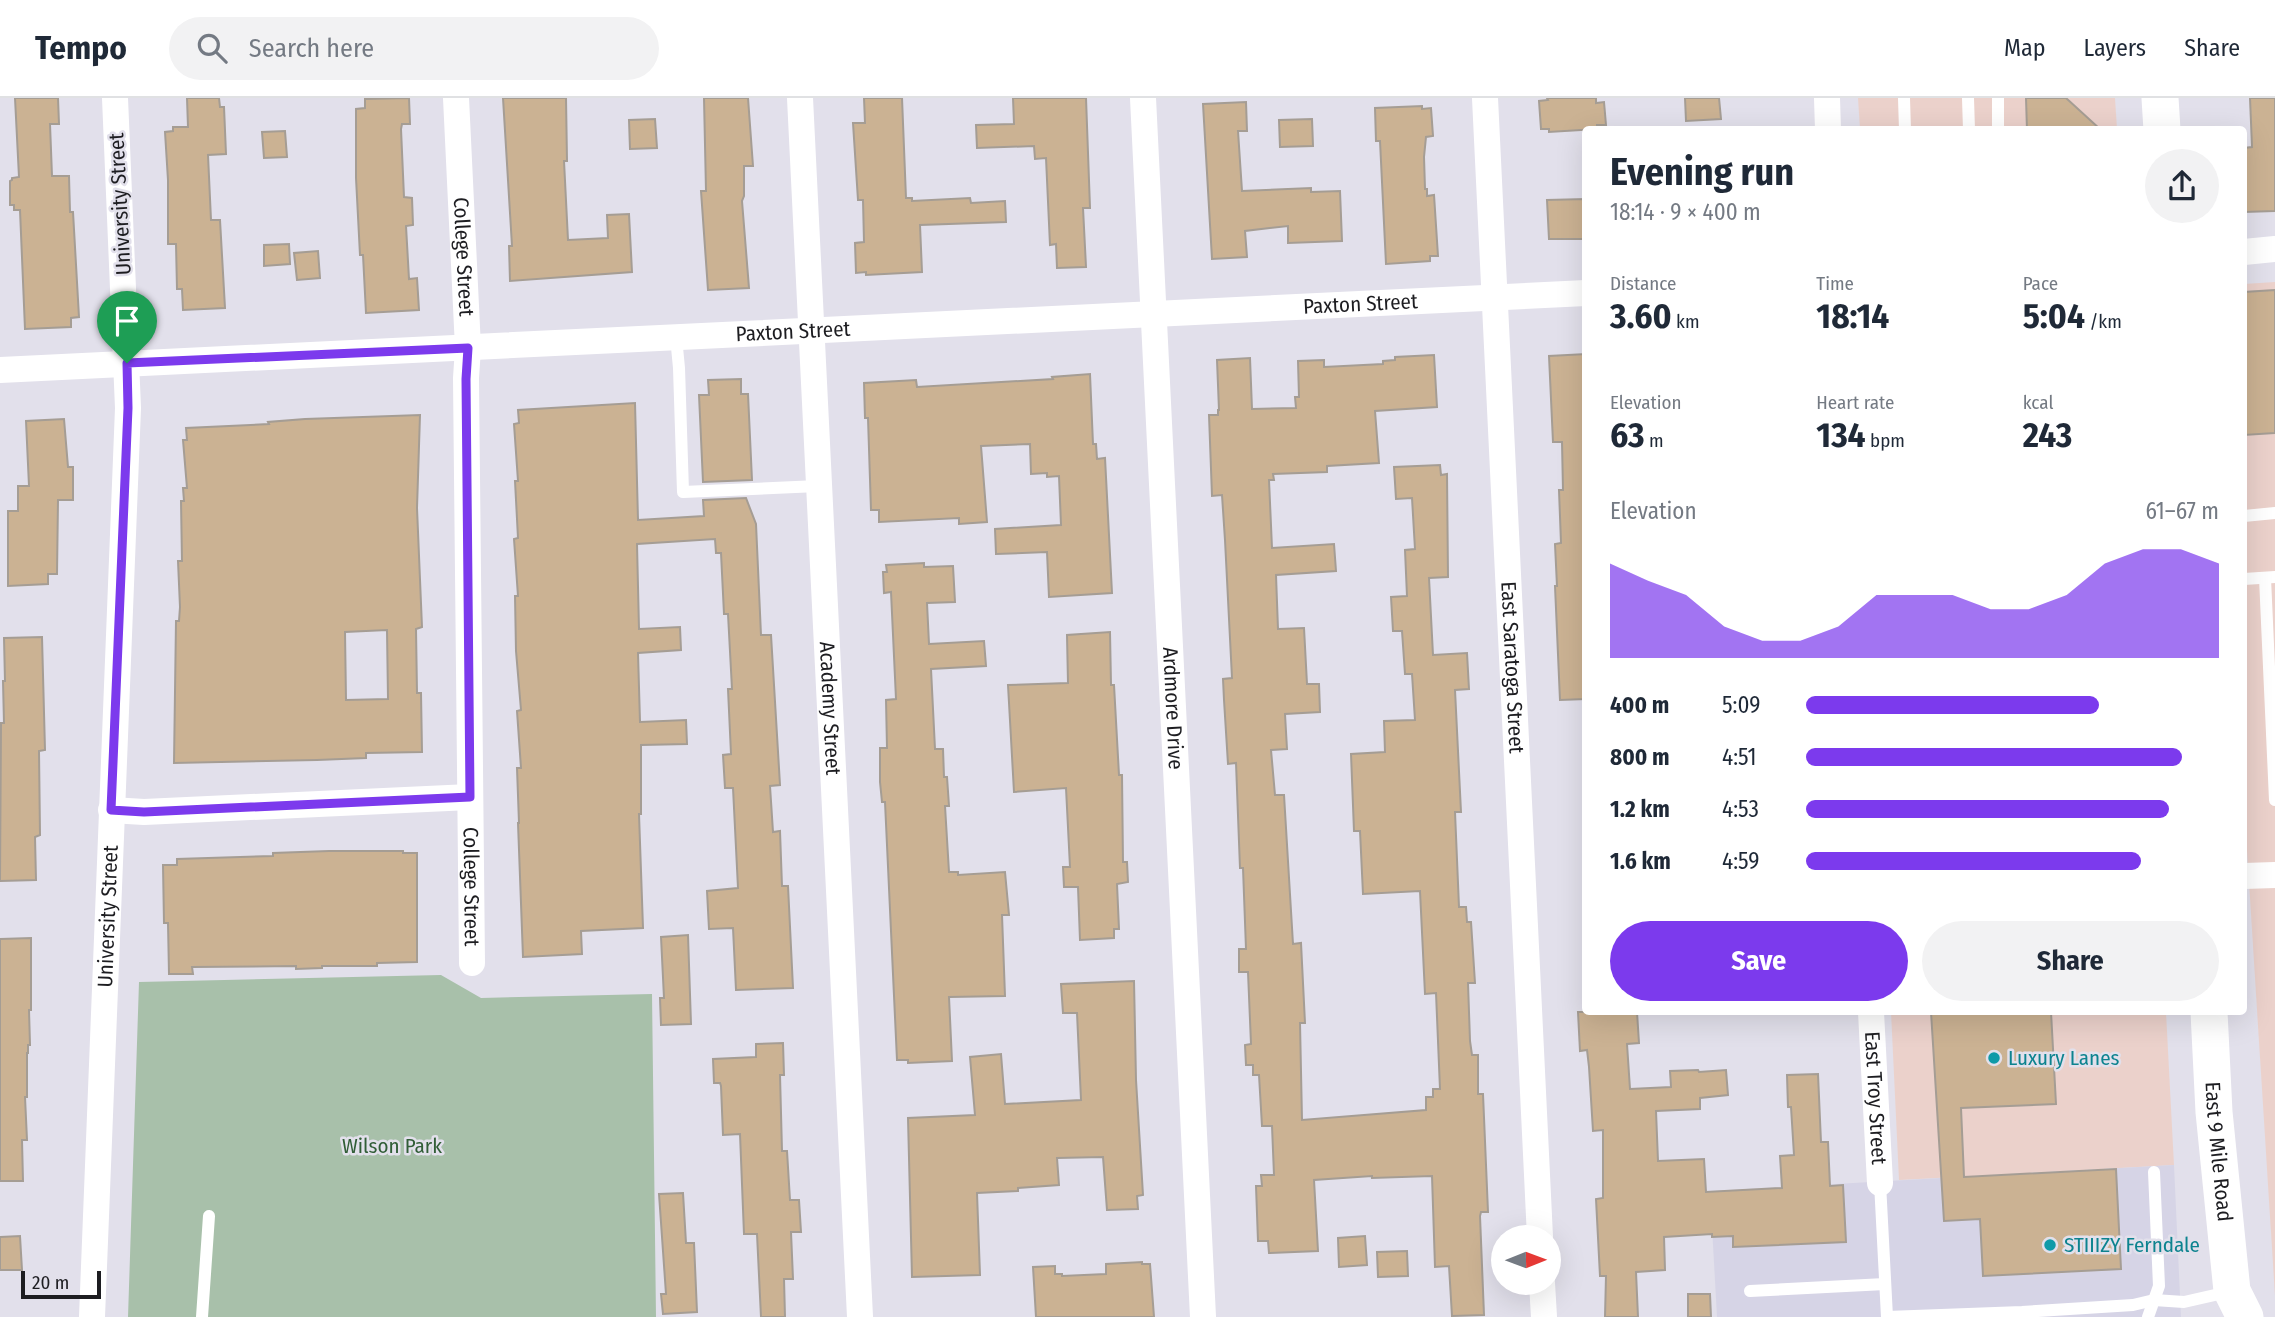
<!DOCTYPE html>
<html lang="en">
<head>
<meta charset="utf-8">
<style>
  :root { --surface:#fff; --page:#f2f2f3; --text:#1f2937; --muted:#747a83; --line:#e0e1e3; --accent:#7c3aed }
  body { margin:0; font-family:"Fira Sans Condensed",sans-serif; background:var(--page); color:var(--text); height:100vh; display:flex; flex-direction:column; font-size:26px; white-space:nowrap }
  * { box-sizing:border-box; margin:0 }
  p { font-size:23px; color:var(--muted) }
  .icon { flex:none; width:38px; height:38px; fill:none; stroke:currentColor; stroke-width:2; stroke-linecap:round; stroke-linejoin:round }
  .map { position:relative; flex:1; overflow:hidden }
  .side { position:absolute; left:1582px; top:28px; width:665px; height:889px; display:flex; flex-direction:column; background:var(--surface); border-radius:7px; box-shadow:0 7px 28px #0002 }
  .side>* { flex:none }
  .needle { width:46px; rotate:89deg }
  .buttons { position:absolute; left:1491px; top:1127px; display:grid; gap:14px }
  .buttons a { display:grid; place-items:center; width:70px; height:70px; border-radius:50%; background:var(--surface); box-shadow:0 7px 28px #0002; font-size:35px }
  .scale { position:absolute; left:21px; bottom:18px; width:80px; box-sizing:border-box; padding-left:7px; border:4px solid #1d1d21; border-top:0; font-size:19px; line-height:24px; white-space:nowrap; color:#1d1d21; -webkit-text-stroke:5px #e2e0eb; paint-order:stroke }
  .pin { position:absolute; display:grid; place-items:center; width:60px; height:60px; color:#fff; margin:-72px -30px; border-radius:50% 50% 50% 0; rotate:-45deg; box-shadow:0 0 7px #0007 }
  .pin .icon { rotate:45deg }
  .round { display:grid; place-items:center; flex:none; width:74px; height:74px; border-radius:37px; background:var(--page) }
  .head { display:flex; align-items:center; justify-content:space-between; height:119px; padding:0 28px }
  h1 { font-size:38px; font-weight:700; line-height:52px }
  .figures { display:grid; grid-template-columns:repeat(3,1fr); gap:10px; height:119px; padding:7px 28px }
  .figures div { display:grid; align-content:center }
  .figures b { font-size:35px; font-weight:700 }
  .figures small { font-size:19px; font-weight:400 }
  .figures p { font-size:19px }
  .chart { height:196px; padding:14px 28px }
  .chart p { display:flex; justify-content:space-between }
  .chart svg { width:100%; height:126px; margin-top:7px; fill:var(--accent); opacity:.7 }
  .button { display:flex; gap:14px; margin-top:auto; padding:14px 28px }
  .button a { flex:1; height:80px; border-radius:42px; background:var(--accent); color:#fff; font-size:28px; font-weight:700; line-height:80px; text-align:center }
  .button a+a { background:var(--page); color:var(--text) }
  ul { padding:0 28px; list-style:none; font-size:23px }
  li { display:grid; grid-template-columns:112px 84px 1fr; align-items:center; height:52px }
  li i { height:18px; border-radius:9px; background:var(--accent) }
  header { display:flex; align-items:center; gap:42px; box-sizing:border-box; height:98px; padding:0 35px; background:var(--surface); border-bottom:2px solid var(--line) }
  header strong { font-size:33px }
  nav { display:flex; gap:38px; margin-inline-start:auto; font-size:24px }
  .search { width:490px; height:63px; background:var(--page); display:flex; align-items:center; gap:18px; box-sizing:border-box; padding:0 24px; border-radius:38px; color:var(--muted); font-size:26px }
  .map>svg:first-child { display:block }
  .commercial { fill:#ebd1cb }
  .built { fill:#d6d4e6 }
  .green { fill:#a8c0aa }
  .building { fill:#cbb293; stroke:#a59d94; stroke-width:2; fill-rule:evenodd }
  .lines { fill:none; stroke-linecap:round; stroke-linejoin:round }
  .lane { stroke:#fff; stroke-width:12 }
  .street { stroke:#fff; stroke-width:26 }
  .secondary { stroke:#fff; stroke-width:37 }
  .route-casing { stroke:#fff; stroke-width:14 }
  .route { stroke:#7c3aed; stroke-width:9 }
  .culture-dot { fill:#0f9aa8; stroke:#e2e0eb; stroke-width:2.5 }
  .labels { text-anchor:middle; stroke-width:5; stroke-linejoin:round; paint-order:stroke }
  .street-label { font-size:21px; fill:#1d1d21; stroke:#e2e0eb }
  .culture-label { font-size:21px; fill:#0d838f; stroke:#e2e0eb; text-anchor:start }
  .park-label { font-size:21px; fill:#315e37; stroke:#e2e0eb }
</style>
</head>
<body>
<header>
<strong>Tempo</strong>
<div class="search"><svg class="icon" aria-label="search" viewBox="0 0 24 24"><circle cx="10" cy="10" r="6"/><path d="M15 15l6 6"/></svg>Search here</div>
<nav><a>Map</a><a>Layers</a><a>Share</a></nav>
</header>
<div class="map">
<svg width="2275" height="1219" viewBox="0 0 2275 1219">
  <rect width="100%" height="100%" fill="#e2e0eb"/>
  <!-- commercial -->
  <g class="commercial">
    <path d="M1858,0H2115L2117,31H1860Z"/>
    <path d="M2275,184V1198L2244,705V186Z"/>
    <path d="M1891,914H2166L2174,1067L1899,1082Z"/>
  </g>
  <!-- built -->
  <path class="built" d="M2174,1067L2181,1219H1717L1710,1093Z"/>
  <!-- green -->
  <path class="green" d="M441,877L481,900L652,896L656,1219H128L139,884Z"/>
  <!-- building -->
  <g class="building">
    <path d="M15,0H58L59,26H50L52,78H69L70,114H73L79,219L71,220V229L25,231L20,112H14V107H10V83L12,82V80L19,79Z"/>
    <path d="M187,0H219L220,9H224L226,56L208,57L211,122H220L225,210L183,212L182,191H177L176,146H168V82L165,34L173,33V29H188Z"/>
    <path d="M409,0L410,26H402L401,31L404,99L412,100L413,127L406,128L409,181L417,180L419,212L366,215L363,157H360L356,80V11L365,10V1Z"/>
    <path d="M503,0H566L567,63H564L568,142L608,140L607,117L629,116L632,174L510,183L509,148H512Z"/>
    <path d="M704,0H748L753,68H744V98L742,103L749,190L708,192L701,93H706Z"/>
    <path d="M864,0H902L906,100H912V103L970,100L971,105L1005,103L1006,124L920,127L922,174L866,177V174L856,175L855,145L864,144L863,102H858L853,25H865Z"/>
    <path d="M1013,0H1086L1090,110H1083L1086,169L1057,170L1056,146L1050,147L1046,60L1035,61L1034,48L977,50L976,27L1014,26Z"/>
    <path d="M1547,0H1596V5L1604,4L1606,27H1597V31L1549,34V31H1541L1539,3L1548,2Z"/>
    <path d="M1685,0H1719L1721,21L1686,23Z"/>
    <path d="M2026,0H2066L2101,32H2027Z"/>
    <path d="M2250,0H2275V113L2244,114V50L2252,49Z"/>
    <path d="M1246,4L1247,33H1238L1242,93L1311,90V94L1340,93L1342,143L1288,145V128L1245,133L1247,159L1212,161L1203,6Z"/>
    <path d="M1422,8V11L1431,10L1433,38L1426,39L1424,59L1425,91H1427V98L1434,97L1438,158H1430V163L1386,166L1380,43H1376L1375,10Z"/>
    <path d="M655,21L657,50L630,51L629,22Z"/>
    <path d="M1312,21L1313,48L1280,49L1279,22Z"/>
    <path d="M285,33L287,59L264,60L262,34Z"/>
    <path d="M1586,101V141H1549L1547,102Z"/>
    <path d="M289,146L290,166L264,168V147Z"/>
    <path d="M318,153L320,180L297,182L294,155Z"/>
    <path d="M2275,192V335L2244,337V194Z"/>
    <path d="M1586,256V601L1560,602L1555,488H1557L1555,446L1561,445L1559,392H1563L1562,344H1553L1549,258Z"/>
    <path d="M1434,257L1437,309L1375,313L1379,365L1327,368V374L1273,376L1274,382H1269L1272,450L1334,446L1336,473L1276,477L1278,531L1304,530L1307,586H1319L1320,614L1285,616L1287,651L1271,652L1275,697H1284L1293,846L1301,845L1305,925H1300L1302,1022L1426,1012V999H1433V991H1440L1436,895L1425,896L1420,793L1363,796L1360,733H1354L1351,656L1385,654L1384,623L1415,622L1412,576H1405L1402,533H1393L1391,499L1407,498L1405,452L1415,451L1412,400L1396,401L1394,369L1440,367L1441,377L1447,376L1448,479L1429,480L1433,557L1467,555L1469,591L1455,592L1461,714H1455L1459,809H1466L1467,824H1471L1475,885H1468L1470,943L1472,957H1478V996H1483L1488,1114H1481L1480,1118L1484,1217L1452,1218L1449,1168L1435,1169L1432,1078L1372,1080V1078L1314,1082L1318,1153L1269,1155L1268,1143H1258L1256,1088H1262L1261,1077H1274L1272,1028H1262L1259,977H1253V967H1246L1245,947L1251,946L1248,874H1239V851H1246L1243,770H1240L1236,665L1228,666L1224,602L1223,581L1232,580L1225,442L1222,397L1212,398L1209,317H1218V312H1219L1217,262L1250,260L1252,311L1296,310L1295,299H1299L1298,263L1324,262V269L1383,266V263L1395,262V259Z"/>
    <path d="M1090,276L1093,346H1096L1097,361L1105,360L1112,495L1049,499L1047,454L996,456L995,431L1061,427L1059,378L1047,379V375L1031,376L1030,346L981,348L987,424L959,426V420L879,424V412H871L868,320H865L864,285L916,282L917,289L1053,281L1052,279Z"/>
    <path d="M741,281V296H748L752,382L703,384L699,297H709L708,282Z"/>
    <path d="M635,305L638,422L704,418L703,402L746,400L756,426L761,537H771L780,687L770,688L773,734L780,733L782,788H788L793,890L736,892L733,830L709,831L707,793L738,790L733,690H725L723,657L731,656L728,591H732L728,516H724L721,455H716L715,441L637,446L639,531L680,529L681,552L638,555L640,624L686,622L687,646L641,647V716H639L643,830L581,833L582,856L523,859L518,725H519L517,670H521L517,613L521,612L516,553L515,498H518L514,441L518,440L515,383H518L514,326L519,325L518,312Z"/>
    <path d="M420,317L417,410L422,529L416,531L417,595H421L422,654L366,655V660L317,662L174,665L176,523H179L180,509L178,463H182L181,403H184L183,390H187L183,342H187L186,330L269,326L268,324L305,321ZM387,532L388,601L346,602L345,534Z"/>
    <path d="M64,321L68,369H73V402H58L57,476H48V486L8,488V413H18V388H29L26,323Z"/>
    <path d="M924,465V469L953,468L955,504L927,505L929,546L984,543L986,568L931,571L935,651H943L944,679H947L949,708H945L949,774H958V777L1005,774L1009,817H1002L1005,898L949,899L952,963L908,965V962H897L885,704H882L880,684V650H887L886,602L896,601L891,494L884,495L883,474H887L886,467Z"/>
    <path d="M1110,534L1111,587H1114L1119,677H1122L1123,764H1127L1128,784L1117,786L1119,831H1114V840L1080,842L1078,789H1064L1063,769H1070L1066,690L1014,694L1008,587L1068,585L1067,537Z"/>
    <path d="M42,539L45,652L39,653L40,737L35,739L36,782L0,783L1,625H4L3,583H5L4,540Z"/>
    <path d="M329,753H403V755H417V864L377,865V868H322V870L296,871V868L192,869L193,876H169L168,825H164L163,767H177V761L273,758V755Z"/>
    <path d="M688,837L691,926L661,927L660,900H664L661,839Z"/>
    <path d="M31,840V912H29L30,947H28V955H27V999H25L27,1042H22L23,1083H0V841Z"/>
    <path d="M1134,883L1136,982L1143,1097L1137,1098L1138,1111L1107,1112L1103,1059L1057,1060L1059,1087L1018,1090V1093L977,1095L980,1177L912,1179L908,1020L975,1017L970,959L1001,956L1005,1006L1081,1002L1077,915H1063L1061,886Z"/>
    <path d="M1578,914H1637L1639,945L1627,946L1630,991L1671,989L1670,973L1698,972L1699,974L1726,972L1728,997L1700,1000V1011L1656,1013L1658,1063L1704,1061L1706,1094L1782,1090L1780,1058L1794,1057L1791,1009H1788L1787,977L1818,976L1821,1044H1828L1830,1088L1843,1087L1846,1144L1733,1149V1138L1712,1139V1136L1664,1139L1665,1172L1636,1174L1638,1219H1605L1606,1178H1600L1596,1101L1603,1100V1032L1593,1033L1589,969L1587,952L1580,953Z"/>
    <path d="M1931,914H2051L2056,1006L1961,1010L1964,1079L2116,1071L2121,1171L1983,1178L1980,1121L1944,1123Z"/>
    <path d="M783,945L784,977H780L782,1053H787L790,1102H799L801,1134H791L793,1181H784L785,1219H761L757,1136H744L740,1036L723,1037L721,988L720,985H714L713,961L756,959V946Z"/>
    <path d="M683,1095L686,1145H694L697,1214L663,1216L661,1196H666L659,1096Z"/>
    <path d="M20,1138L22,1172H0V1139Z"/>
    <path d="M1365,1138L1367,1167L1339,1169L1338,1140Z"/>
    <path d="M1407,1153L1408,1178L1378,1179L1377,1154Z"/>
    <path d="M1142,1164V1166H1150L1154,1219H1036L1033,1169L1055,1168V1176H1062V1178L1106,1176V1166Z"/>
    <path d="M1688,1196H1710L1711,1219H1688Z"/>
  </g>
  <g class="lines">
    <!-- lane -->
    <g class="lane">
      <path d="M1904,0L1905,32"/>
      <path d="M1968,0L1969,32"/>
      <path d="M1998,0V32"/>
      <path d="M676,239L679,270L683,394L818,388"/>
      <path d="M2244,418L2275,415"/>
      <path d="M2265,480L2275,702"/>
      <path d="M2244,481L2275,479"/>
      <path d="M1880,1085L1887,1219"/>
      <path d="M1750,1193L1885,1186"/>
      <path d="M202,1219L209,1118"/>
      <path d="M1887,1219L2022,1214L2133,1207L2154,1202L2184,1204L2228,1194"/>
      <path d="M2148,1219L2159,1188L2154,1074"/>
    </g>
    <!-- street -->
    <g class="street">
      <path id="s1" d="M456,0L468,250L466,280L472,865"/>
      <path id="s2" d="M800,0L860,1219"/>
      <path id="s3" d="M1143,0L1203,1219"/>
      <path id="s4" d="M1485,0L1540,1139"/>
      <path d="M1827,0L1828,32"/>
      <path d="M2244,154L2275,151"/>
      <path id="s5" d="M0,272L1586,195"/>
      <path d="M111,712L144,714L470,699"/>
      <path d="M2244,778L2275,777"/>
      <path id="s6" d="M1871,914L1880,1085"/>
      <path d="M1542,1185L1544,1219"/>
      <path id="s7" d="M92,1219L128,310L115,0"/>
    </g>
    <!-- secondary -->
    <g class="secondary">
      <path d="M2160,0L2162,32"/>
      <path id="s8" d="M2209,914L2214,1014L2232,1193L2245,1219"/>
    </g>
  </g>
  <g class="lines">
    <!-- route casing -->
    <g class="route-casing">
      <path id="route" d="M468,250L466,281L470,699L144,714L111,712L128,310L127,265Z"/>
    </g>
    <!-- route -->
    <use href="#route" class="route"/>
  </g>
  <!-- markers -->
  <g class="culture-dot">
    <circle cx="1994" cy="960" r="7"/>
    <circle cx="2050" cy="1147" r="7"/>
  </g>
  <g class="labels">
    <!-- street labels -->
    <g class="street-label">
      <text transform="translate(120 106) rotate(-93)" y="7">University Street</text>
      <text dy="7" stroke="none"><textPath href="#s1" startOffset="159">College Street</textPath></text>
      <text dy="7" stroke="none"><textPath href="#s5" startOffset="1362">Paxton Street</textPath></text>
      <text dy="7" stroke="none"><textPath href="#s5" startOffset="794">Paxton Street</textPath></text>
      <text dy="7" stroke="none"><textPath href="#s4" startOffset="570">East Saratoga Street</textPath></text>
      <text dy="7" stroke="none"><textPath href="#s3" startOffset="611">Ardmore Drive</textPath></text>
      <text dy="7" stroke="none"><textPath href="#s2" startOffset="611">Academy Street</textPath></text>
      <text dy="7" stroke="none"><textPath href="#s1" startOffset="789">College Street</textPath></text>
      <text dy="7" stroke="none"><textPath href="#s7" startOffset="401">University Street</textPath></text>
      <text dy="7" stroke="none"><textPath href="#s6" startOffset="86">East Troy Street</textPath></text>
      <text dy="7" stroke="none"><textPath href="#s8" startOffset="140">East 9 Mile Road</textPath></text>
    </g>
    <!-- culture labels -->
    <g class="culture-label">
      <text x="2008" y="967">Luxury Lanes</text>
      <text x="2064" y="1154">STIIIZY Ferndale</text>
    </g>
    <!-- park labels -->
    <g class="park-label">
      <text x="392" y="1055">Wilson Park</text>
    </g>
  </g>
</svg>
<div class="buttons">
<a><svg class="needle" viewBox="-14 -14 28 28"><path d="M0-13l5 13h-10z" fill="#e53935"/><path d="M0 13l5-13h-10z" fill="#747a83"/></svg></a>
</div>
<div class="scale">20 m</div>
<div class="pin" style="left:127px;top:265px;background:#1e9e55"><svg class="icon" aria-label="arrive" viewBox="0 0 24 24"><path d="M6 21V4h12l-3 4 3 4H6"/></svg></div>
<section class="side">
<div class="head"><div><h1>Evening run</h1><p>18:14 · 9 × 400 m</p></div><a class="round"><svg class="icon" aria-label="share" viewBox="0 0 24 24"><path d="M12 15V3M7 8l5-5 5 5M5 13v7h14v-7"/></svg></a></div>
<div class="figures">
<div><p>Distance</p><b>3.60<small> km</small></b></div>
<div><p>Time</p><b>18:14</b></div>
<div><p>Pace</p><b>5:04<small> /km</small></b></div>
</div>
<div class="figures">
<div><p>Elevation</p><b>63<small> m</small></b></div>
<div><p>Heart rate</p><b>134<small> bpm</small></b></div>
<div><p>kcal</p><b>243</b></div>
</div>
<div class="chart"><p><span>Elevation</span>61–67 m</p>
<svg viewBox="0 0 160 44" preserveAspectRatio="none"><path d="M0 44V11L10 17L20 22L30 33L40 38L50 38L60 33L70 22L80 22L90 22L100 27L110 27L120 22L130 11L140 6L150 6L160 11V44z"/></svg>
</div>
<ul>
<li><b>400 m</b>5:09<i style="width:71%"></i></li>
<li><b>800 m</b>4:51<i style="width:91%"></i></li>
<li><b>1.2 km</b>4:53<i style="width:88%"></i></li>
<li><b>1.6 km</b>4:59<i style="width:81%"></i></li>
</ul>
<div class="button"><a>Save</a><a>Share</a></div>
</section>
</div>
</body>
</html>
